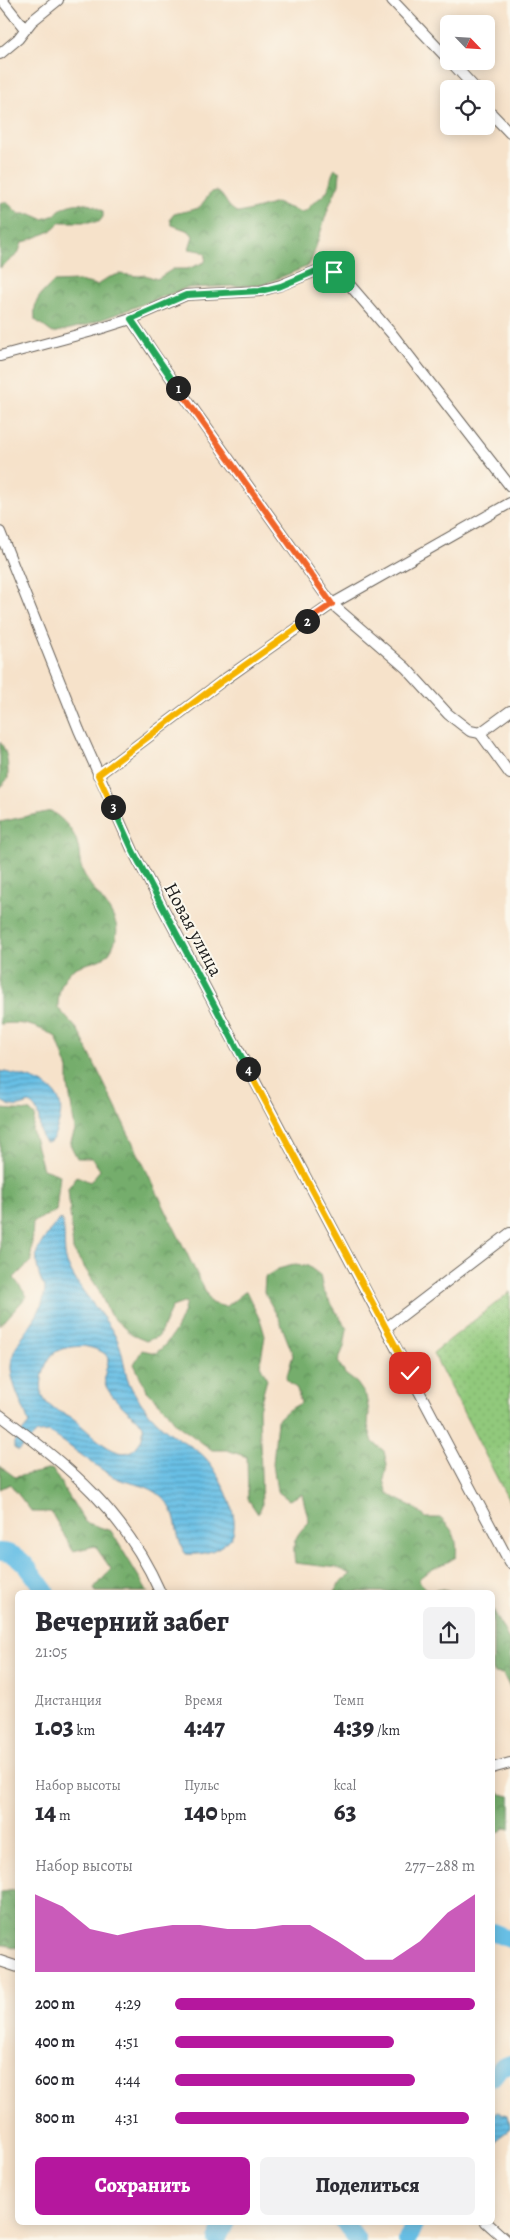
<!DOCTYPE html>
<html lang="ru">
<head>
<meta charset="utf-8">
<style>
  :root { --surface:#fff; --page:#f2f2f3; --text:#2b2b33; --muted:#7c7c81; --accent:#b5179e }
  body { margin:0; font-family:Alegreya,serif; background:var(--page); color:var(--text); height:100vh; display:flex; flex-direction:column; font-size:19px; white-space:nowrap }
  * { box-sizing:border-box; margin:0 }
  p { font-size:16px; color:var(--muted) }
  .icon { flex:none; width:28px; height:28px; fill:none; stroke:currentColor; stroke-width:2; stroke-linecap:round; stroke-linejoin:round }
  .map { position:relative; flex:1; overflow:hidden }
  .panel { position:absolute; left:15px; top:1590px; width:480px; height:635px; display:flex; flex-direction:column; background:var(--surface); border-radius:8px; box-shadow:0 2px 12px #0003 }
  .panel>* { flex:none }
  .needle { width:32px; rotate:115deg }
  .buttons { position:absolute; left:440px; top:15px; display:grid; gap:10px }
  .buttons a { display:grid; place-items:center; width:55px; height:55px; border-radius:8px; background:var(--surface); box-shadow:0 2px 12px #0003; font-size:25px }
  .pin { position:absolute; display:grid; place-items:center; width:42px; height:42px; color:#fff; margin:-21px; border-radius:10px; box-shadow:0 2px 8px #0006 }
  .km { position:absolute; width:25px; height:25px; margin:-12px; border-radius:50%; background:#222; color:#fff; font-size:14px; line-height:25px; text-align:center }
  .round { display:grid; place-items:center; flex:none; width:52px; height:52px; border-radius:8px; background:var(--page) }
  .overview { display:flex; align-items:center; justify-content:space-between; height:85px; padding:0 20px }
  h1 { font-size:28px; font-weight:800; line-height:38px }
  .stats { display:grid; grid-template-columns:repeat(3,1fr); gap:8px; height:85px; padding:5px 20px }
  .stats div { display:grid; align-content:center }
  .stats b { font-size:25px; font-weight:800 }
  .stats small { font-size:14px; font-weight:400 }
  .stats p { font-size:14px }
  .chart { height:140px; padding:10px 20px }
  .chart p { display:flex; justify-content:space-between }
  .chart svg { width:100%; height:90px; margin-top:5px; fill:var(--accent); opacity:.7 }
  .action { display:flex; gap:10px; margin-top:auto; padding:10px 20px }
  .action a { flex:1; height:58px; border-radius:8px; background:var(--accent); color:#fff; font-size:20px; font-weight:800; line-height:58px; text-align:center }
  .action a+a { background:var(--page); color:var(--text) }
  ul { padding:0 20px; list-style:none; font-size:16px }
  li { display:grid; grid-template-columns:80px 60px 1fr; align-items:center; height:38px }
  li i { height:12px; border-radius:6px; background:var(--accent) }
  .map>svg:first-child { display:block }
  .grass { fill:url(#grass-dots); stroke:#56724c }
  .forest { fill:url(#forest-crowns); stroke:#486444 }
  .water { fill:url(#water-rules); stroke:#426e80; fill-rule:evenodd }
  .lines { fill:none; stroke-linecap:round; stroke-linejoin:round }
  .river { stroke:#68bfe5; stroke-width:18 }
  .minor-casing { stroke:#686159; stroke-width:12 }
  .minor { stroke:#fff; stroke-width:10 }
  .split-1-casing { stroke:#fff; stroke-width:10 }
  .split-2-casing { stroke:#fff; stroke-width:10 }
  .split-3-casing { stroke:#fff; stroke-width:10 }
  .split-4-casing { stroke:#fff; stroke-width:10 }
  .split-5-casing { stroke:#fff; stroke-width:10 }
  .split-1 { stroke:#22a559; stroke-width:6 }
  .split-2 { stroke:#f0652b; stroke-width:6 }
  .split-3 { stroke:#f5b400; stroke-width:6 }
  .split-4 { stroke:#22a559; stroke-width:6 }
  .split-5 { stroke:#f5b400; stroke-width:6 }
  .labels { text-anchor:middle; stroke-width:4; stroke-linejoin:round; paint-order:stroke }
  .street-label { font-size:19px; fill:#1c1c1c; stroke:#fbf7ec }
</style>
</head>
<body>
<div class="map">
<svg width="510" height="2240" viewBox="0 0 510 2240">
  <defs>
    <pattern id="grass-dots" width="8" height="8" patternUnits="userSpaceOnUse" patternTransform="scale(1.25)"><rect width="8" height="8" fill="#91c97c"/><path d="M2 2h.1M6 6h.1" fill="none" stroke="#7cac6b" stroke-width="1.8" stroke-linecap="round"/></pattern>
    <pattern id="forest-crowns" width="20" height="18" patternUnits="userSpaceOnUse" patternTransform="scale(1.25)"><rect width="20" height="18" fill="#74ad6c"/><path d="M2 6a3 3 0 1 1 6 0M12 15a3 3 0 1 1 6 0" fill="none" stroke="#5e8c58"/></pattern>
    <pattern id="water-rules" width="6" height="5" patternUnits="userSpaceOnUse" patternTransform="scale(1.25)"><rect width="6" height="5" fill="#68bfe5"/><path d="M0 2.5h6" fill="none" stroke="#559ab9"/></pattern>
  </defs>
  <rect width="100%" height="100%" fill="#fbf7ec"/>
  <filter id="ink" filterUnits="userSpaceOnUse"><feTurbulence type="fractalNoise" baseFrequency=".02" numOctaves="2"/><feDisplacementMap in="SourceGraphic" scale="10" xChannelSelector="R" yChannelSelector="G"/><feConvolveMatrix kernelMatrix="1 2 1 2 8 2 1 2 1" color-interpolation-filters="sRGB"/></filter>
  <filter id="wash" filterUnits="userSpaceOnUse"><feTurbulence type="fractalNoise" baseFrequency=".0096" numOctaves="4" result="noise"/><feDisplacementMap in="SourceGraphic" scale="20" xChannelSelector="R" yChannelSelector="G"/><feGaussianBlur stdDeviation="1.12" result="paint"/><feColorMatrix in="noise" values="0 0 0 0 0 0 0 0 0 0 0 0 0 0 0 0 0 1.4 0 .05"/><feComposite in="paint" operator="in"/></filter>
  <g filter="url(#wash)">
    <rect width="100%" height="100%" fill="#f6e2ca"/>
    <!-- grass -->
    <path class="grass" d="M510,1292V1503L433,1353Z"/>
    <!-- forest -->
    <g class="forest">
      <path d="M335,169L340,172L339,184L329,206L311,262L306,267L262,285L186,288L87,325L53,333C49,331 40,323 35,320C33,299 40,296 53,282L79,281L97,285L107,278L119,274L139,276L145,275L157,279L173,269H187L205,262L206,255L201,251L189,249L193,236L189,231L172,225L170,219L174,214L199,208L211,192L217,191C228,199 225,207 239,213C252,210 264,207 276,203L301,212L307,210C312,201 322,199 327,191C331,184 330,176 335,169Z"/>
      <path d="M5,202L10,205L19,214H31L43,219L55,215C64,201 90,200 103,211V217L99,222H60L51,231L22,243L18,254L0,268V204Z"/>
      <path d="M0,742C8,752 8,765 8,778L0,788Z"/>
      <path d="M51,811C63,819 75,831 78,846C80,855 79,863 83,872C91,891 110,904 116,924C118,931 116,940 113,946C104,967 82,959 69,973C60,982 58,996 58,1008L78,1030L211,1303L226,1307L246,1291L261,1322L265,1336L260,1365L267,1379L259,1409L262,1505L258,1514L248,1499L247,1457L227,1450H212L176,1424L168,1412L147,1391L134,1364L142,1350L156,1353C171,1342 182,1321 186,1302L172,1307L159,1336L146,1341L132,1335L110,1315L97,1287L73,1250L68,1188L77,1176L90,1182L100,1170L92,1158H77L70,1144L75,1130L68,1084V1069L56,1037C38,1026 22,1021 0,1024V822Z"/>
      <path d="M0,1109L30,1111L35,1116L32,1130L43,1169L60,1175L56,1211L33,1222L31,1261L14,1278L27,1296L0,1326Z"/>
      <path d="M293,1265L308,1266L320,1275L323,1290L347,1329L344,1347L338,1361L345,1374L357,1383L366,1396L369,1412L368,1426L373,1442L384,1451L387,1465L384,1480L388,1494L415,1508L426,1518H440C454,1530 458,1539 456,1557C443,1566 429,1568 418,1580L429,1591L444,1589L450,1592H334L339,1584L351,1574L338,1568L295,1563C292,1542 294,1537 309,1522L302,1494L289,1500L277,1491L273,1464L277,1420L288,1410L301,1403L297,1389L286,1379L293,1355L279,1319L264,1292L265,1277L278,1269Z"/>
      <path d="M0,1466L15,1477L52,1469L85,1522L111,1531L148,1592H96L94,1589L111,1569L95,1546L73,1551L51,1512H32L10,1484L0,1489Z"/>
      <path d="M493,1609L510,1642V1688L503,1674L493,1673Z"/>
      <path d="M493,1788L501,1794L510,1796V1829L505,1828L493,1836Z"/>
      <path d="M17,1890H18L17,1948L0,1943V1892Z"/>
    </g>
    <!-- water -->
    <g class="water">
      <path d="M0,1071C29,1077 72,1085 58,1125C56,1131 54,1138 50,1142H45C35,1130 45,1112 29,1103C17,1108 11,1108 0,1100Z"/>
      <path d="M61,1219C67,1231 62,1249 67,1263C78,1291 103,1312 117,1339C125,1355 123,1373 132,1389C143,1407 156,1423 173,1435C186,1444 199,1449 209,1462C221,1477 246,1526 228,1541C215,1552 203,1555 186,1554C173,1538 181,1516 164,1499C148,1482 130,1486 112,1476C90,1463 71,1446 49,1432L37,1433L19,1451L14,1448V1442L29,1424C24,1406 12,1388 11,1368C11,1337 44,1322 45,1287C39,1280 35,1262 37,1252C40,1244 54,1223 61,1219ZM83,1346C128,1355 96,1367 107,1388C113,1400 133,1415 143,1425C144,1433 142,1440 137,1446C120,1468 88,1430 74,1419C66,1413 54,1411 47,1403C36,1392 43,1364 53,1354C61,1347 73,1347 83,1346Z"/>
      <path d="M497,2112L508,2115L510,2128L500,2137L493,2146V2115Z"/>
    </g>
    <g class="lines">
      <!-- river -->
      <g class="river">
        <path d="M0,1552C22,1551 34,1578 46,1592"/>
        <path d="M492,1932L510,1939"/>
        <path d="M492,2078L500,2068L510,2064"/>
        <path d="M344,2222L357,2240"/>
        <path d="M217,2240L226,2222"/>
        <path d="M407,2240L415,2222"/>
      </g>
    </g>
  </g>
  <g filter="url(#ink)">
    <g class="lines">
      <!-- minor casing -->
      <g class="minor-casing">
        <g id="minor">
          <path d="M2,0L25,29"/>
          <path d="M392,0L449,60"/>
          <path d="M0,54L18,39L32,21L58,0"/>
          <path d="M450,61L476,89"/>
          <path d="M486,108L510,133"/>
          <path d="M131,319L157,358L332,604L406,668L448,714L470,731L480,733"/>
          <path d="M0,356L96,330L131,319L186,295L260,291L281,285L316,271L334,272L348,283L392,334L510,486"/>
          <path d="M0,532L79,730L133,851L510,1563"/>
          <path d="M510,711L480,733L510,774"/>
          <path d="M98,775L221,682L332,604L510,503"/>
          <path d="M386,1328L510,1233"/>
          <path d="M0,1415C69,1466 125,1512 160,1592"/>
          <path d="M492,1768L510,1763"/>
          <path d="M0,1961L18,1967"/>
          <path d="M486,2222L506,2240"/>
        </g>
      </g>
      <!-- minor -->
      <use href="#minor" class="minor"/>
    </g>
  </g>
  <g class="lines" filter="url(#ink)">
    <!-- split-1 casing -->
    <g class="split-1-casing">
      <path id="split-1" d="M178,388L131,319L186,295L260,291L281,286L316,271L334,272"/>
    </g>
    <!-- split-2 casing -->
    <g class="split-2-casing">
      <path id="split-2" d="M178,388L332,604L307,621"/>
    </g>
    <!-- split-3 casing -->
    <g class="split-3-casing">
      <path id="split-3" d="M113,807L98,775L221,682L307,621"/>
    </g>
    <!-- split-4 casing -->
    <g class="split-4-casing">
      <path id="split-4" d="M113,807L133,851L248,1069"/>
    </g>
    <!-- split-5 casing -->
    <g class="split-5-casing">
      <path id="split-5" d="M248,1069L410,1373"/>
    </g>
    <!-- split-1 -->
    <use href="#split-1" class="split-1"/>
    <!-- split-2 -->
    <use href="#split-2" class="split-2"/>
    <!-- split-3 -->
    <use href="#split-3" class="split-3"/>
    <!-- split-4 -->
    <use href="#split-4" class="split-4"/>
    <!-- split-5 -->
    <use href="#split-5" class="split-5"/>
  </g>
  <g class="labels">
    <!-- street labels -->
    <g class="street-label">
      <text transform="translate(194 929) rotate(62)" y="7">Новая улица</text>
    </g>
  </g>
</svg>
<div class="buttons">
<a><svg class="needle" viewBox="-14 -14 28 28"><path d="M0-13l5 13h-10z" fill="#e53935"/><path d="M0 13l5-13h-10z" fill="#7c7c81"/></svg></a>
<a><svg class="icon" aria-label="locate" viewBox="0 0 24 24"><circle cx="12" cy="12" r="6"/><path d="M12 2v4M12 18v4M2 12h4M18 12h4"/></svg></a>
</div>
<div class="pin" style="left:334px;top:272px;background:#1e9e55"><svg class="icon" aria-label="arrive" viewBox="0 0 24 24"><path d="M6 21V4h12l-3 4 3 4H6"/></svg></div>
<div class="pin" style="left:410px;top:1373px;background:#d93025"><svg class="icon" aria-label="check" viewBox="0 0 24 24"><path d="M5 12l5 5 9-10"/></svg></div>
<b class="km" style="left:178px;top:388px">1</b>
<b class="km" style="left:307px;top:621px">2</b>
<b class="km" style="left:113px;top:807px">3</b>
<b class="km" style="left:248px;top:1069px">4</b>
<section class="panel">
<div class="overview"><div><h1>Вечерний забег</h1><p>21:05</p></div><a class="round"><svg class="icon" aria-label="share" viewBox="0 0 24 24"><path d="M12 15V3M7 8l5-5 5 5M5 13v7h14v-7"/></svg></a></div>
<div class="stats">
<div><p>Дистанция</p><b>1.03<small> km</small></b></div>
<div><p>Время</p><b>4:47</b></div>
<div><p>Темп</p><b>4:39<small> /km</small></b></div>
</div>
<div class="stats">
<div><p>Набор высоты</p><b>14<small> m</small></b></div>
<div><p>Пульс</p><b>140<small> bpm</small></b></div>
<div><p>kcal</p><b>63</b></div>
</div>
<div class="chart"><p><span>Набор высоты</span>277–288 m</p>
<svg viewBox="0 0 160 44" preserveAspectRatio="none"><path d="M0 44V6L10 12L20 23L30 26L40 23L50 21L60 21L70 23L80 23L90 21L100 21L110 29L120 38L130 38L140 29L150 15L160 6V44z"/></svg>
</div>
<ul>
<li><b>200 m</b>4:29<i style="width:100%"></i></li>
<li><b>400 m</b>4:51<i style="width:73%"></i></li>
<li><b>600 m</b>4:44<i style="width:80%"></i></li>
<li><b>800 m</b>4:31<i style="width:98%"></i></li>
</ul>
<div class="action"><a>Сохранить</a><a>Поделиться</a></div>
</section>
</div>
</body>
</html>
